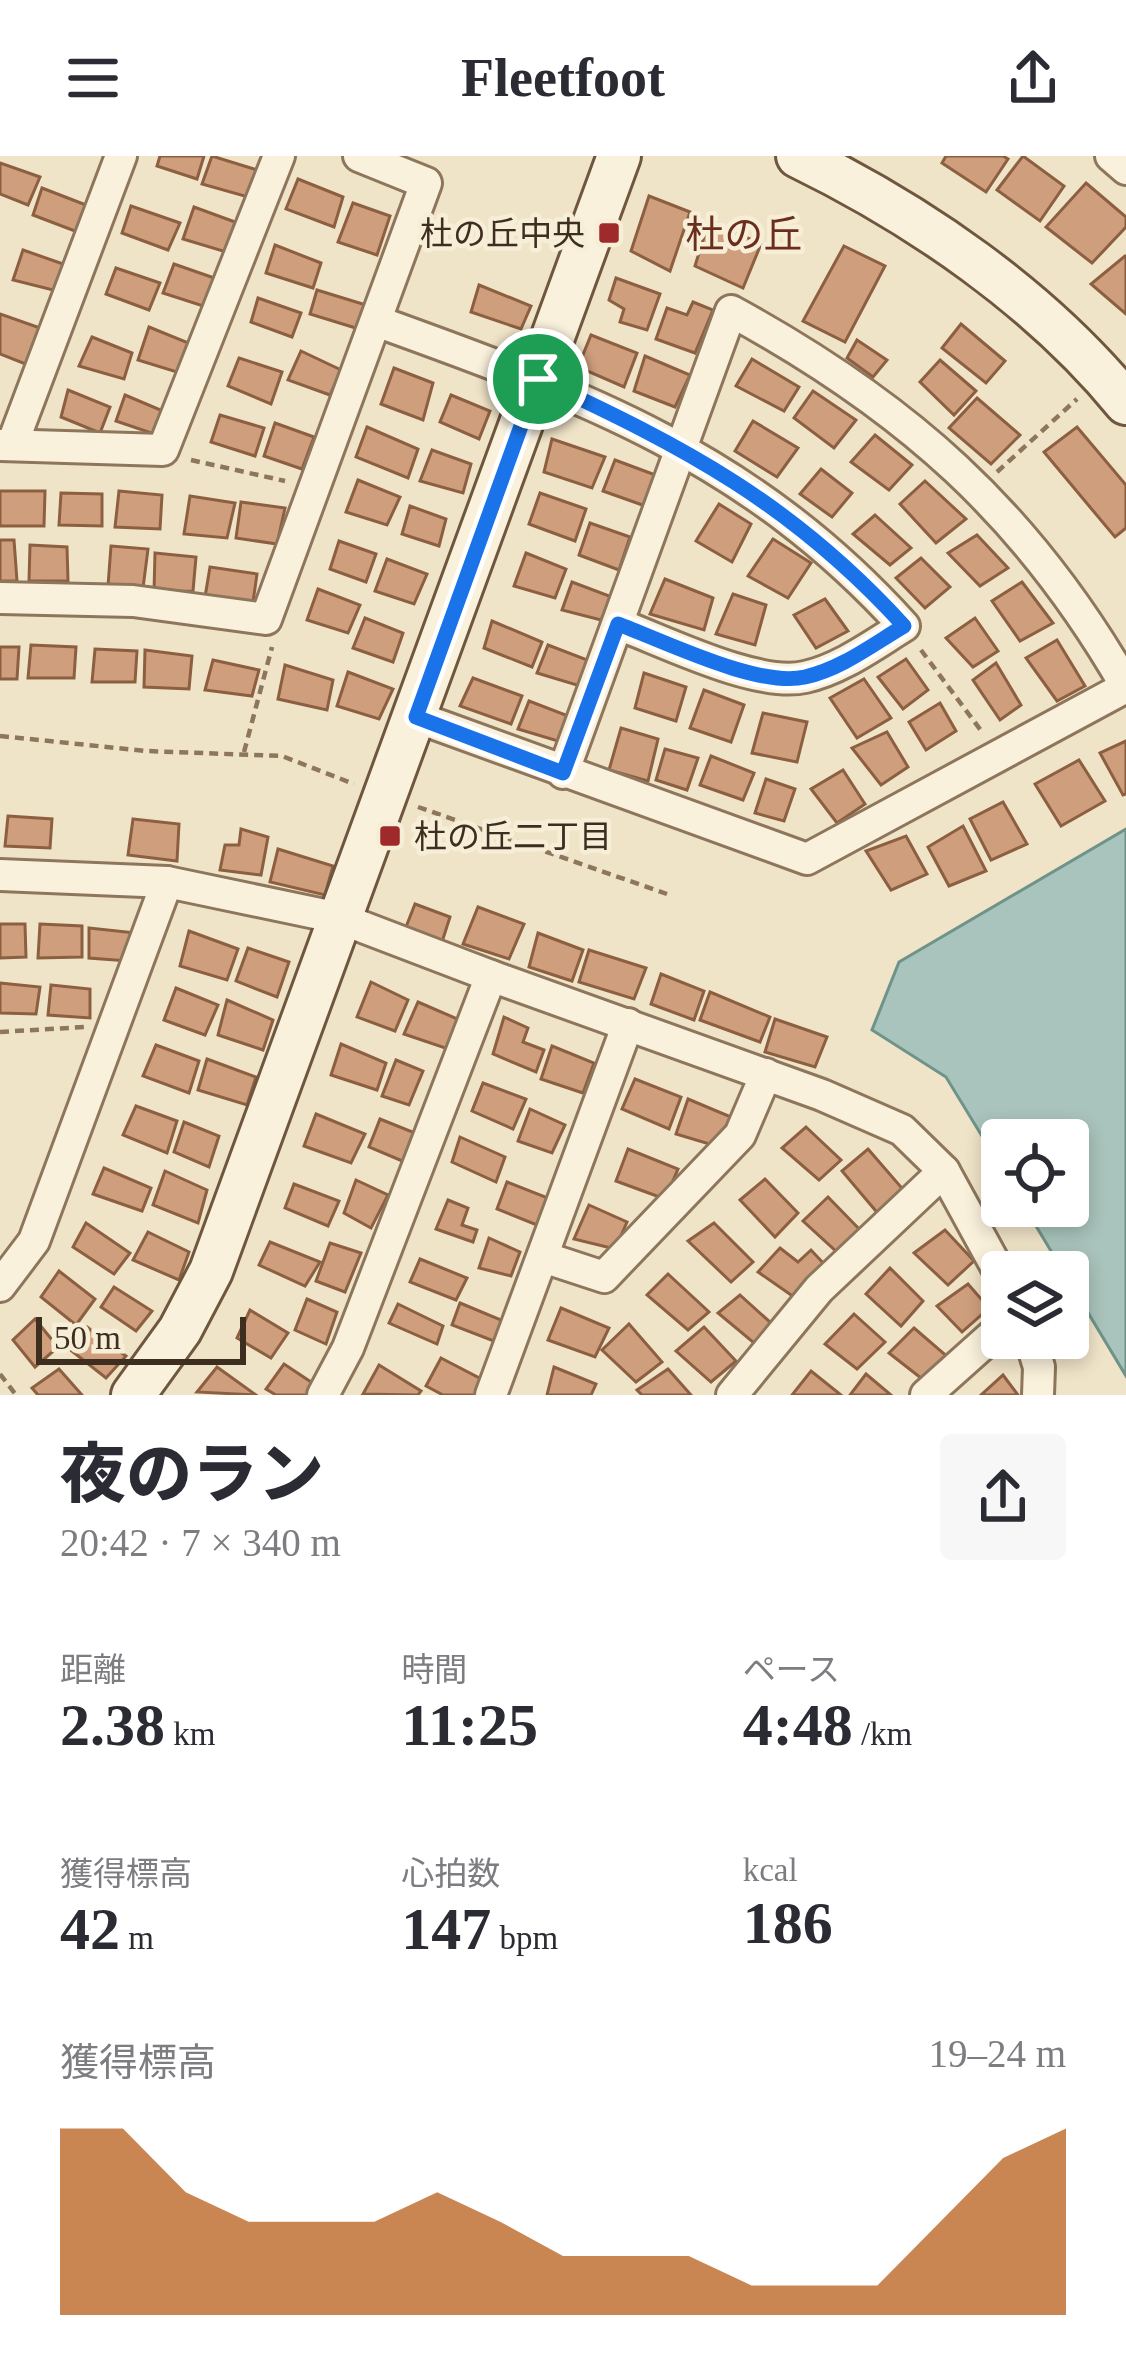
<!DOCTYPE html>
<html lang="ja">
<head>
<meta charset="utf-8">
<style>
  :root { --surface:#fff; --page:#f7f7f7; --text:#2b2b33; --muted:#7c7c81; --accent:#b45309 }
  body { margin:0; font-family:"Times New Roman","Noto Sans JP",serif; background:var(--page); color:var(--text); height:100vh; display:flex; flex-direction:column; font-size:45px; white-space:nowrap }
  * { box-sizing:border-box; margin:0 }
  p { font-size:39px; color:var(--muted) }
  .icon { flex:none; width:66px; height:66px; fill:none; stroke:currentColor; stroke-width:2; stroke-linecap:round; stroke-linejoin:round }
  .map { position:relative; height:1239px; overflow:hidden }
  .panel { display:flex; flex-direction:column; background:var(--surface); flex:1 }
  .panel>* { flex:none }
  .fabs { position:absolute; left:981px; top:963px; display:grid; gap:24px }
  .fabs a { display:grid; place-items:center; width:108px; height:108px; border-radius:12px; background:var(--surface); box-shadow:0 6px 18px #0003; font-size:60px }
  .scale { position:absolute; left:36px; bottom:30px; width:210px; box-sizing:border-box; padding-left:12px; border:6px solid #3d2e20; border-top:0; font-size:33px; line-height:42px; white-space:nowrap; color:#3d2e20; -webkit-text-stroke:9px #f7eed8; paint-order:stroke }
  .pin { position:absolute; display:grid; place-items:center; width:102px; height:102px; color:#fff; margin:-51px; border:6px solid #fff; border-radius:50%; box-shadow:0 3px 12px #0007 }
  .round { display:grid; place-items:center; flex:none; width:126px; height:126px; border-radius:12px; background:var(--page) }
  .head { display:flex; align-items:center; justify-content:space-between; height:204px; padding:0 60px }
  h1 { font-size:66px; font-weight:800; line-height:90px }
  .stats { display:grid; grid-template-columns:repeat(3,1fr); gap:18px; height:204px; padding:12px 60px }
  .stats div { display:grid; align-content:center }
  .stats b { font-size:60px; font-weight:800 }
  .stats small { font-size:33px; font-weight:400 }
  .stats p { font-size:33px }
  .chart { height:336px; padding:24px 60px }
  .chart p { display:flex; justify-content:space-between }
  .chart svg { width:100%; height:216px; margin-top:12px; fill:var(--accent); opacity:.7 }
  header { display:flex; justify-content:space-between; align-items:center; height:156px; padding:0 60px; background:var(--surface); font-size:54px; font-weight:800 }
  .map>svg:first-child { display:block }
  .water { fill:#a9c4bc; stroke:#6f938a; stroke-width:3 }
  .building { fill:#cf9f7d; stroke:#8d5f41; stroke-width:3 }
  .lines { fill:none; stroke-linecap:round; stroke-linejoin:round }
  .street-casing { stroke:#8d765c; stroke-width:36 }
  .secondary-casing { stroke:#6f573f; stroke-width:48 }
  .path { stroke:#8d765c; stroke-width:4.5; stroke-dasharray:9 6; stroke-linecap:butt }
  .street { stroke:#faf1dc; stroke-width:30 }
  .secondary { stroke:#faf1dc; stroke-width:42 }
  .route-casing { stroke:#fff; stroke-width:24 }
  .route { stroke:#1a73e8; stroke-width:15 }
  .poi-dot { fill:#9e2a2b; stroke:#f7eed8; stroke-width:4.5 }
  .labels { text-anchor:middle; stroke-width:9; stroke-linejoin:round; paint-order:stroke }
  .poi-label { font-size:33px; fill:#3d2e20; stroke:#f7eed8; text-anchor:end }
  .quarter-label { font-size:39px; fill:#6b2e1e; stroke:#f7eed8 }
</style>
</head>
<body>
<header><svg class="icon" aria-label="menu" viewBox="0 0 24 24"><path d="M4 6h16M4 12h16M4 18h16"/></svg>Fleetfoot<svg class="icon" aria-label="share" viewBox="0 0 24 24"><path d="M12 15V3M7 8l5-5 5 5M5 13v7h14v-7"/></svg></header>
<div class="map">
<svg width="1126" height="1239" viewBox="0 0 1126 1239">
  <rect width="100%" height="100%" fill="#f0e4c8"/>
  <!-- water -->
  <path class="water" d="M1126,673V1220L1024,1050H1068V984H1002V1013L946,921L872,874L899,806Z"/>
  <!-- building -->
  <g class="building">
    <path d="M160,0H204L197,23L157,10Z"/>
    <path d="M212,0L257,14L248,41L202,28Z"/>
    <path d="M946,0H1003L1008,3L986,36L942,7Z"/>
    <path d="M1023,0L1064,30L1040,65L997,34Z"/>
    <path d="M0,7L40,21L28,49L0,38Z"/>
    <path d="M298,23L343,41L334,71L286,53Z"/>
    <path d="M1086,27L1126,61V71L1092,107L1046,71Z"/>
    <path d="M42,32L86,49L80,77L33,59Z"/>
    <path d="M649,40L690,56L670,115L631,95Z"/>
    <path d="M353,47L390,60L377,99L338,86Z"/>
    <path d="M131,50L180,67L168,94L122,77Z"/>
    <path d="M194,51L235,66L226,96L183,83Z"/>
    <path d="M709,64L761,88L743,132L695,110Z"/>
    <path d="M275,89L321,107L313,132L266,117Z"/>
    <path d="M844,90L885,110L845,186L803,165Z"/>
    <path d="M23,94L66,109L57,135L13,124Z"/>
    <path d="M1125,100L1126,101V158L1091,128Z"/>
    <path d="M174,108L217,123L206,151L163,137Z"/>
    <path d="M116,112L160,127L149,154L106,138Z"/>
    <path d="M616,122L660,138L647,174L620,166L624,153L609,144Z"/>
    <path d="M479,129L531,150L521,173L471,156Z"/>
    <path d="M317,134L366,149L359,173L310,158Z"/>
    <path d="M258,142L301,157L292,181L251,166Z"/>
    <path d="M693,146L713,154L695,197L656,183L667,152L687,159Z"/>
    <path d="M0,158L40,172L28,209L0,198Z"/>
    <path d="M961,168L1005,205L986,227L942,192Z"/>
    <path d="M149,171L191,188L180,217L138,204Z"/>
    <path d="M591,179L637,197L624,231L578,211Z"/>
    <path d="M92,181L132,197L124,223L79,210Z"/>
    <path d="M857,184L887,204L873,221L847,202Z"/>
    <path d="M301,195L341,214L330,239L288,224Z"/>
    <path d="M645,200L690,219L675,251L634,235Z"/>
    <path d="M239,202L282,216L271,248L228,230Z"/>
    <path d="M752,203L799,231L784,255L736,230Z"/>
    <path d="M940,204L976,235L954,259L920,226Z"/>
    <path d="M394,212L433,227L423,264L381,248Z"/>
    <path d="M68,234L110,251L100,277L61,261Z"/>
    <path d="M813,235L856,264L834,292L794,262Z"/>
    <path d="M125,239L170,258L160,280L116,265Z"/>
    <path d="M451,239L490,255L479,283L440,266Z"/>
    <path d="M977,242L1020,279L991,308L949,272Z"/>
    <path d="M220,259L264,272L255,300L211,286Z"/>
    <path d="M753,265L798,292L777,321L735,295Z"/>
    <path d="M275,267L314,281L302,313L264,300Z"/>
    <path d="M367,271L418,293L408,322L356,301Z"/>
    <path d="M1077,271L1126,329V372L1115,381L1044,296Z"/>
    <path d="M875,279L912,309L889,334L851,306Z"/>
    <path d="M552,283L605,301L592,332L544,316Z"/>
    <path d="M432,294L471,308L463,337L420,325Z"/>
    <path d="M615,304L658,320L648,351L603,335Z"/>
    <path d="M821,313L852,337L832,361L800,338Z"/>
    <path d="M358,324L400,341L387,369L346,356Z"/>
    <path d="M925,325L966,363L936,387L900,348Z"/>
    <path d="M0,335H45L44,370H0Z"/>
    <path d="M119,335L162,339L160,373L115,371Z"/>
    <path d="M61,337L102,338V370L59,369Z"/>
    <path d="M540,337L586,353L575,385L529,368Z"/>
    <path d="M190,340L235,347L227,382L184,378Z"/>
    <path d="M241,346L285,352L277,388L236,382Z"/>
    <path d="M719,348L751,368L732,406L696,385Z"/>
    <path d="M410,350L446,363L439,390L402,378Z"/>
    <path d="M875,359L911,392L890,409L853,378Z"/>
    <path d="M590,367L630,381L619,414L579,399Z"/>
    <path d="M977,379L1008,412L980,430L948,397Z"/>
    <path d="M773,383L811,407L788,442L748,420Z"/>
    <path d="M0,384H14L17,425H0Z"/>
    <path d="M339,385L376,398L366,426L330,413Z"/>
    <path d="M30,389L67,391L68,425H29Z"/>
    <path d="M111,390L148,393L143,432L108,430Z"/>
    <path d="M155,397L196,401L193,435L154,436Z"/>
    <path d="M526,397L566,413L555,442L514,430Z"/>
    <path d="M921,402L950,431L925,452L896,422Z"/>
    <path d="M387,403L427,418L414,448L375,435Z"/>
    <path d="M210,411L257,418L253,446L205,441Z"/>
    <path d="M665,423L713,442L704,474L650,458Z"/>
    <path d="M572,426L612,441L601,464L562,454Z"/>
    <path d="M1022,426L1053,467L1020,485L992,445Z"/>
    <path d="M318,433L360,449L348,477L307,464Z"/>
    <path d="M733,438L766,449L755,489L716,478Z"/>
    <path d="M825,443L848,475L816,492L794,459Z"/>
    <path d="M365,462L403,477L393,506L353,492Z"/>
    <path d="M975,462L998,495L973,511L946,482Z"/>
    <path d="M492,465L542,486L532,511L484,492Z"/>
    <path d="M1057,484L1085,530L1057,545L1026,502Z"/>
    <path d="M31,489L76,491L74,522H28Z"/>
    <path d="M548,489L590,505L580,530L537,517Z"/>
    <path d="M0,491H19L17,523H0Z"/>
    <path d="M95,493L137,495L135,526H92Z"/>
    <path d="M145,494L192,500L189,533L144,531Z"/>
    <path d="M906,503L928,534L903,553L878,521Z"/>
    <path d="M213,504L259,514L252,540L205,534Z"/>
    <path d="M996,507L1021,549L1000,564L973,524Z"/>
    <path d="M285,509L333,524L327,554L278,543Z"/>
    <path d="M348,516L393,533L379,563L337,550Z"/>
    <path d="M644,517L686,531L676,565L635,552Z"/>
    <path d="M473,522L522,540L511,568L460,550Z"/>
    <path d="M864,523L891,562L857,582L830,542Z"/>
    <path d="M704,534L744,549L731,586L690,572Z"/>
    <path d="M529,545L571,561L561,586L518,573Z"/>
    <path d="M940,547L956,575L926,594L909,566Z"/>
    <path d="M763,557L807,566L797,606L752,597Z"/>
    <path d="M621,572L658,583L648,625L609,614Z"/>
    <path d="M887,576L908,611L881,629L852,592Z"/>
    <path d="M1126,585V638L1123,639L1100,597Z"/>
    <path d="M665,593L698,602L687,634L656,624Z"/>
    <path d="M711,600L754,617L743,644L700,629Z"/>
    <path d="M1079,604L1105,645L1061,670L1035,628Z"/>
    <path d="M843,614L865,648L837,667L811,633Z"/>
    <path d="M766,623L795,633L784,665L755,657Z"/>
    <path d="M1003,646L1027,688L991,704L970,663Z"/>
    <path d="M8,660L52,663L50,692L5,690Z"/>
    <path d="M133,663L179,668L177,705L128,699Z"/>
    <path d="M963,670L986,715L949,730L928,691Z"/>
    <path d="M241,673L268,681L261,719L220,714L225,689H239Z"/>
    <path d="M906,680L927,718L891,734L866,695Z"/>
    <path d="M278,693L333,710L325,739L270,726Z"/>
    <path d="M415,748L450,761L442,786L406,771Z"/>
    <path d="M478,751L524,768L509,803L463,788Z"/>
    <path d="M0,768H25L26,801L0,802Z"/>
    <path d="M40,768L82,770V801L38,802Z"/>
    <path d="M89,772L136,777L128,805L89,802Z"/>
    <path d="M189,775L238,793L227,824L180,810Z"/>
    <path d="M538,777L583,794L572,825L529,811Z"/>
    <path d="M248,792L289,806L277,841L236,825Z"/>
    <path d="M589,794L646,812L634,843L579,826Z"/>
    <path d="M661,818L704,835L694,864L651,848Z"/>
    <path d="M371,826L408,844L395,875L357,861Z"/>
    <path d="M0,827L40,831L36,858L0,857Z"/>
    <path d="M51,829L90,833V862L48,859Z"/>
    <path d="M176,832L218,849L205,879L164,864Z"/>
    <path d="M710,836L770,861L760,886L700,864Z"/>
    <path d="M227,844L273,864L263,894L218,879Z"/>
    <path d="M418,846L462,865L448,893L404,878Z"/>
    <path d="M504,861L528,872L523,886L544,894L536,916L493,898Z"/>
    <path d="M775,863L827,881L815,911L765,896Z"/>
    <path d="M341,888L386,907L377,934L331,919Z"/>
    <path d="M156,889L199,905L189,937L143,920Z"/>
    <path d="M552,890L594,907L583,937L541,923Z"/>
    <path d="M207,903L256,921L247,949L198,934Z"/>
    <path d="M396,904L423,915L409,949L382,940Z"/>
    <path d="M635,923L681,941L669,973L622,953Z"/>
    <path d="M483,927L526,943L513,973L472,955Z"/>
    <path d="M688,943L731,961L716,990L676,978Z"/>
    <path d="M136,950L177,965L167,997L123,979Z"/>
    <path d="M530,953L565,969L552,997L518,985Z"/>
    <path d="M316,958L365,978L351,1007L304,990Z"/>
    <path d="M380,963L420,979L407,1007L369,991Z"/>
    <path d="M184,966L219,980L209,1011L174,996Z"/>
    <path d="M806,971L841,1004L819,1024L782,992Z"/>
    <path d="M460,981L505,1001L496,1026L452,1006Z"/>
    <path d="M628,993L678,1013L665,1043L616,1025Z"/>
    <path d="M868,993L907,1038L881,1061L842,1015Z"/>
    <path d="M104,1012L151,1032L142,1055L93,1038Z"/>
    <path d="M165,1015L207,1034L198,1067L153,1049Z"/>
    <path d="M765,1023L798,1057L775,1081L740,1044Z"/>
    <path d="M356,1024L388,1039L371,1072L344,1057Z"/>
    <path d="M507,1026L548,1042L537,1069L497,1053Z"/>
    <path d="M294,1028L339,1045L328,1070L285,1052Z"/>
    <path d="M828,1041L864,1078L837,1096L803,1065Z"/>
    <path d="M448,1044L468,1052L462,1069L477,1074L473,1086L436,1073Z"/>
    <path d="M589,1049L627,1066L615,1093L574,1083Z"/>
    <path d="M86,1067L130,1097L114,1118L73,1091Z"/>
    <path d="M714,1067L753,1106L731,1126L688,1085Z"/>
    <path d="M945,1074L974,1105L948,1129L914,1097Z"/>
    <path d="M148,1076L189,1096L179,1124L133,1104Z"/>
    <path d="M489,1082L520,1096L511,1120L479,1112Z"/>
    <path d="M270,1086L320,1106L305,1130L259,1109Z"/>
    <path d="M330,1087L361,1097L345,1136L316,1125Z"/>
    <path d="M780,1092L798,1106L811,1094L826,1110L794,1141L758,1116Z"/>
    <path d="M420,1103L467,1122L456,1144L410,1126Z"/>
    <path d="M890,1112L923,1145L901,1170L866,1138Z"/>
    <path d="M59,1115L95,1143L76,1169L41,1141Z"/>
    <path d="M668,1118L709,1156L688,1174L647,1139Z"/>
    <path d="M968,1128L989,1152L962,1176L937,1150Z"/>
    <path d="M114,1131L152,1155L136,1175L101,1151Z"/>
    <path d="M740,1139L771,1167L754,1187L718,1157Z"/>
    <path d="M307,1143L337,1156L326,1188L295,1174Z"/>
    <path d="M460,1147L506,1166L499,1187L452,1169Z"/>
    <path d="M398,1148L443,1170L437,1188L389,1167Z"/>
    <path d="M561,1152L609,1172L595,1201L548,1184Z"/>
    <path d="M250,1154L288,1177L271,1202L237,1182Z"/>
    <path d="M854,1158L885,1186L857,1213L825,1188Z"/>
    <path d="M35,1163L58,1191L35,1211L13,1184Z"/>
    <path d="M629,1168L662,1206L636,1226L602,1194Z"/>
    <path d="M87,1171L126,1200L106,1222L68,1192Z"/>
    <path d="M704,1171L736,1205L711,1226L676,1195Z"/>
    <path d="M914,1172L949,1202L926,1226L889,1197Z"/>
    <path d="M441,1202L485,1225L478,1239H443L426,1230Z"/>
    <path d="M284,1208L314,1228L306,1239H276L266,1233Z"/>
    <path d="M379,1209L421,1235L418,1239L363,1238Z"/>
    <path d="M217,1211L256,1239L197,1236Z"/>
    <path d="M554,1211L596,1228L591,1239H547Z"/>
    <path d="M59,1213L82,1239H38L32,1232Z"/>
    <path d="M668,1213L691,1239H642L637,1234Z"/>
    <path d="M811,1215L841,1239H792Z"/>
    <path d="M866,1218L891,1239H850Z"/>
    <path d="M1003,1219L1018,1239H981Z"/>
  </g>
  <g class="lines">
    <!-- street casing -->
    <g class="street-casing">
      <g id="street">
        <path d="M1111,0L1126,13"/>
        <path d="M376,165C584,240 751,301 904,470C873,489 841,513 805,521C757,532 664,485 618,468"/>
        <path d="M0,289L163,294L279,0"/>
        <path d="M12,289L121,0"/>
        <path d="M0,442L133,445L266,463L426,27L359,0"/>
        <path d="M416,561L807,703L1126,531"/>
        <path d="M563,617L731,155C905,250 1026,356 1126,530"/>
        <path d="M0,719L167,726L339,762L491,820L348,1192L323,1239"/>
        <path d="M491,820L822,939L902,974L944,1015L1002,1121"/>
        <path d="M543,1101L604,1121L740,979L766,918"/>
        <path d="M0,1130L34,1085L167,726"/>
        <path d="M1030,1182L1039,1211L1038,1239"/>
        <path d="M491,1239L628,868"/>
        <path d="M732,1239L819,1133L944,1015"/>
        <path d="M926,1239L1002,1171"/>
      </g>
    </g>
    <!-- secondary casing -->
    <g class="secondary-casing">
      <g id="secondary">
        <path d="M798,0C919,59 1040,142 1126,247"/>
        <path d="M133,1239L180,1174L211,1115L619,0"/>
      </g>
    </g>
    <!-- path -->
    <g class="path">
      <path d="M191,304L285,325"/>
      <path d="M997,316L1077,243"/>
      <path d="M921,494L982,576"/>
      <path d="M0,580L146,595L282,600L354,628"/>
      <path d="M244,596L272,491"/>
      <path d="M418,651L667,738"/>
      <path d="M0,876L84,871"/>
      <path d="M0,1218L16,1239"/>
    </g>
    <!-- street -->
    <use href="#street" class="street"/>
    <!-- secondary -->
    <use href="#secondary" class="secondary"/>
  </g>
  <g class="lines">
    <!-- route casing -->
    <g class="route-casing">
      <path id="route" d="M538,223C685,291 793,348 904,470C872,489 841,513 805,521C758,532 664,485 618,468L563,617L416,561Z"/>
    </g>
    <!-- route -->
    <use href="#route" class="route"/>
  </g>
  <!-- markers -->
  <g class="poi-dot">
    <rect x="597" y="65" width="24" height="24" rx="6"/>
    <rect x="378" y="668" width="24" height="24" rx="6"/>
  </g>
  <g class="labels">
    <!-- poi labels -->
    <g class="poi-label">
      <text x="585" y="89">杜の丘中央</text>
      <text x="414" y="692" text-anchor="start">杜の丘二丁目</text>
    </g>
    <!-- quarter labels -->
    <g class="quarter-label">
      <text x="744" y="92">杜の丘</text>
    </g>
  </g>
</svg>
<div class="fabs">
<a><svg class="icon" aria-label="locate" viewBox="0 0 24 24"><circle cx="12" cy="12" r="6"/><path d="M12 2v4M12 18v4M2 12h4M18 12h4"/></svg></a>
<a><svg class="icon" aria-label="layers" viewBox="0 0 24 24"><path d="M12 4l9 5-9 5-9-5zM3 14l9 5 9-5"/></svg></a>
</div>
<div class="scale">50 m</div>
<div class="pin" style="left:538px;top:223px;background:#1e9e55"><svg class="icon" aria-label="arrive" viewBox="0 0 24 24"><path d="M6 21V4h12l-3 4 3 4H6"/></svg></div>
</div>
<section class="panel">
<div class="head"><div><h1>夜のラン</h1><p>20:42 · 7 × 340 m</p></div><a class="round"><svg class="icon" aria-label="share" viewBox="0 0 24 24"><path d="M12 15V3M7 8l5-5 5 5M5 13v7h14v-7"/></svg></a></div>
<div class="stats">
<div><p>距離</p><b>2.38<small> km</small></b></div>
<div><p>時間</p><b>11:25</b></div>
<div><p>ペース</p><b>4:48<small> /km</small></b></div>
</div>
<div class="stats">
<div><p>獲得標高</p><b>42<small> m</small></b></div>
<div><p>心拍数</p><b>147<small> bpm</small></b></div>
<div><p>kcal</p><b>186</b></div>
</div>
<div class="chart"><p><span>獲得標高</span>19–24 m</p>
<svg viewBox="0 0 160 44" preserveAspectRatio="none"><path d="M0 44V6L10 6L20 19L30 25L40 25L50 25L60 19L70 25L80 32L90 32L100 32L110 38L120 38L130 38L140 25L150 12L160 6V44z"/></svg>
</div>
</section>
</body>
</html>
